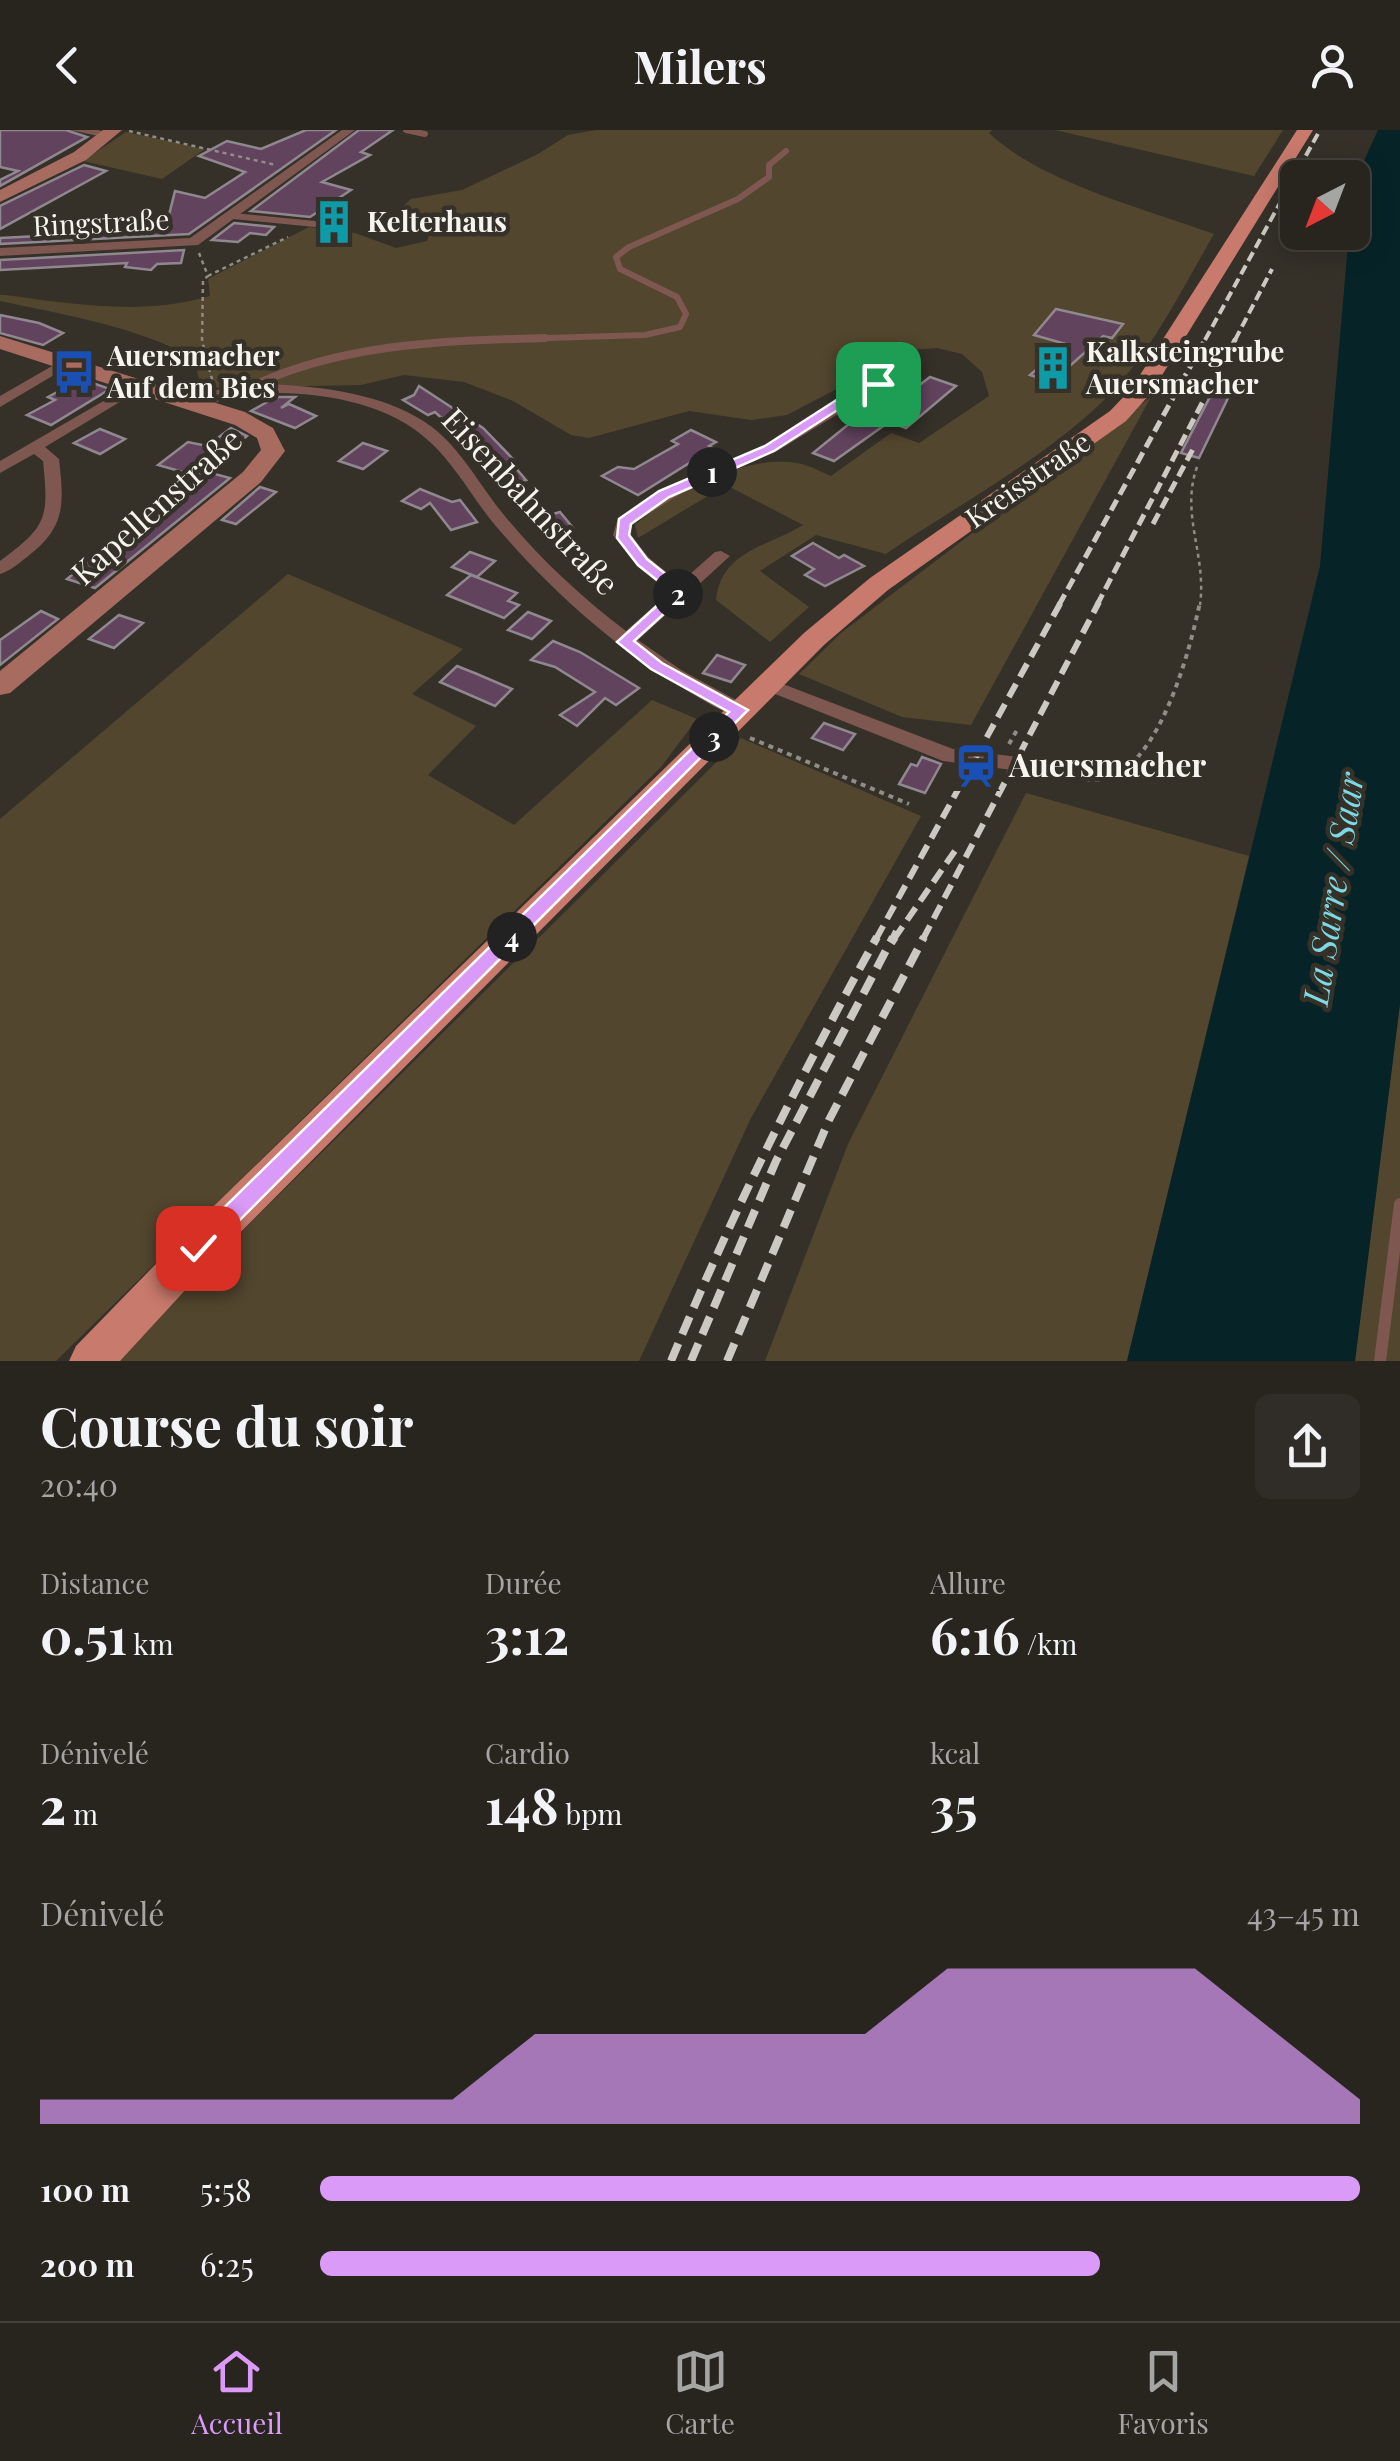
<!DOCTYPE html>
<html lang="fr">
<head>
<meta charset="utf-8">
<style>
  :root { --surface:#28251f; --page:#302d28; --text:#f1f3f6; --muted:#a5a5a4; --line:#44423d; --accent:#da9af7 }
  body { margin:0; font-family:"Playfair Display",serif; background:var(--page); color:var(--text); height:100vh; display:flex; flex-direction:column; font-size:38px; white-space:nowrap }
  * { box-sizing:border-box; margin:0 }
  p { font-size:32px; color:var(--muted) }
  .icon { flex:none; width:55px; height:55px; fill:none; stroke:currentColor; stroke-width:2; stroke-linecap:round; stroke-linejoin:round }
  .map { position:relative; height:1231px; overflow:hidden }
  .panel { display:flex; flex-direction:column; background:var(--surface); flex:1 }
  .panel>* { flex:none }
  .needle { width:65px; rotate:222deg }
  .controls { position:absolute; left:1280px; top:30px; display:grid; gap:20px }
  .controls a { display:grid; place-items:center; width:90px; height:90px; border-radius:15px; background:var(--surface); box-shadow:0 5px 25px #0003,0 0 0 2px var(--line); font-size:50px }
  .pin { position:absolute; display:grid; place-items:center; width:85px; height:85px; color:#fff; margin:-42px; border-radius:20px; box-shadow:0 5px 15px #0006 }
  .km { position:absolute; width:50px; height:50px; margin:-25px; border-radius:50%; background:#222; color:#fff; font-size:28px; line-height:50px; text-align:center }
  .round { display:grid; place-items:center; flex:none; width:105px; height:105px; border-radius:15px; background:var(--page) }
  .head { display:flex; align-items:center; justify-content:space-between; height:170px; padding:0 40px }
  h1 { font-size:55px; font-weight:700; line-height:75px }
  .figures { display:grid; grid-template-columns:repeat(3,1fr); gap:15px; height:170px; padding:10px 40px }
  .figures div { display:grid; align-content:center }
  .figures b { font-size:50px; font-weight:700 }
  .figures small { font-size:28px; font-weight:400 }
  .figures p { font-size:28px }
  .chart { height:280px; padding:20px 40px }
  .chart p { display:flex; justify-content:space-between }
  .chart svg { width:100%; height:180px; margin-top:10px; fill:var(--accent); opacity:.7 }
  ul { padding:0 40px; list-style:none; font-size:32px }
  li { display:grid; grid-template-columns:160px 120px 1fr; align-items:center; height:75px }
  li i { height:25px; border-radius:12px; background:var(--accent) }
  header { display:flex; justify-content:space-between; align-items:center; height:130px; padding:0 40px; background:var(--surface); font-size:45px; font-weight:700 }
  .tabs { display:flex; justify-content:space-around; align-items:center; height:140px; border-top:2px solid var(--line); background:var(--surface); font-size:28px; color:var(--muted) }
  .tabs a { display:grid; justify-items:center; gap:5px }
  .tabs .current { color:var(--accent) }
  .map>svg:first-child { display:block }
  .green { fill:#53462e }
  .water { fill:#062427 }
  .building { fill:#62435d; stroke:#90888f; stroke-width:2.5 }
  .lines { fill:none; stroke-linecap:round; stroke-linejoin:round }
  .path-far1 { stroke:#908d86; stroke-width:2.5; stroke-dasharray:4 4; stroke-linecap:butt }
  .path { stroke:#908d86; stroke-width:4; stroke-dasharray:5 5; stroke-linecap:butt }
  .lane-far2 { stroke:#7e5750; stroke-width:6 }
  .lane-far1 { stroke:#7e5750; stroke-width:8 }
  .lane { stroke:#7e5750; stroke-width:12 }
  .street { fill:#7e5750; fill-rule:evenodd }
  .secondary { fill:#a86b60; fill-rule:evenodd }
  .primary { fill:#c87a6c; fill-rule:evenodd }
  .rail-far3 { stroke:#ccc9c3; stroke-width:4; stroke-dasharray:10 5; stroke-linecap:butt }
  .rail-far2 { stroke:#ccc9c3; stroke-width:5; stroke-dasharray:12 6; stroke-linecap:butt }
  .rail-far1 { stroke:#ccc9c3; stroke-width:6; stroke-dasharray:15 8; stroke-linecap:butt }
  .rail { stroke:#ccc9c3; stroke-width:8; stroke-dasharray:19 10; stroke-linecap:butt }
  .route { fill:#da9af7; stroke:#fff; stroke-width:2.5 }
  .labels { text-anchor:middle; stroke-width:9; stroke-linejoin:round; paint-order:stroke }
  .far-poi-label { font-size:28px; font-weight:bold; fill:#f7f4ef; stroke:#353129; text-anchor:start }
  .far-street-label { font-size:28px; fill:#f7f4ef; stroke:#353129 }
  .street-label { font-size:32px; fill:#f7f4ef; stroke:#353129 }
  .poi-label { font-size:32px; font-weight:bold; fill:#f7f4ef; stroke:#353129; text-anchor:start }
  .water-label { font-size:35px; font-style:italic; fill:#7dd9e3; stroke:#353129 }
</style>
</head>
<body>
<header><svg class="icon" aria-label="back" viewBox="0 0 24 24"><path d="M15 5l-7 7 7 7"/></svg>Milers<svg class="icon" aria-label="person" viewBox="0 0 24 24"><circle cx="12" cy="8" r="4"/><path d="M4 21q1-7 8-7t8 7"/></svg></header>
<div class="map">
<svg width="1400" height="1231" viewBox="0 0 1400 1231">
  <rect width="100%" height="100%" fill="#353129"/>
  <!-- green -->
  <g class="green">
    <path d="M596,0H992L989,3C1044,54 1144,78 1214,104C1180,162 1149,228 1099,275C1037,333 956,376 886,424L816,405L760,441L809,477L770,512L716,470C721,421 767,417 803,395L726,355L638,408L635,395C671,361 751,322 801,334C811,336 821,342 831,346L891,303L919,313L989,266L982,242L962,224L937,218L911,220L787,285L751,290L689,281L589,308L571,305L513,271L464,252L404,245L361,255L201,258L194,228C134,196 66,185 0,171V165H5C75,174 142,186 210,166L208,149L309,97L355,103L396,118L427,111L429,105L405,94L398,81L411,69L462,60L538,24L568,5Z"/>
    <path d="M1055,0H1283L1254,46Z"/>
    <path d="M126,2L205,19L162,49L83,31Z"/>
    <path d="M1151,267L971,595L902,587L799,544L841,503Z"/>
    <path d="M288,444L463,519L412,564L476,596L428,645L514,695L652,570L697,589L661,637L56,1231H0V689Z"/>
    <path d="M741,608L921,686L751,988L639,1231H117L214,1129Z"/>
    <path d="M1026,663L1249,726L1127,1231H765L848,1014Z"/>
    <path d="M1400,874V1231H1355Z"/>
  </g>
  <!-- water -->
  <path class="water" d="M1378,0H1400V874L1355,1231H1127L1320,436L1349,103L1352,102L1353,55Z"/>
  <!-- building -->
  <g class="building">
    <path d="M0,0H66L87,7L0,56V50L18,41L0,37Z"/>
    <path d="M306,0H336L189,104L0,114V108L156,100L167,93L175,61L205,68L245,42L199,26L227,11L261,19Z"/>
    <path d="M359,0H393L361,22L370,25L322,52L351,60L310,87L251,81Z"/>
    <path d="M84,35L106,41L0,99V76Z"/>
    <path d="M234,93L274,97L266,105L250,103L238,112L212,110Z"/>
    <path d="M184,120L181,133L157,134L151,140L125,137L127,133L0,140V130Z"/>
    <path d="M1056,179L1123,194L1112,208L1103,206L1052,252L1030,245L1066,214L1034,205Z"/>
    <path d="M0,185L39,193L63,203L43,215L0,203Z"/>
    <path d="M930,247L956,256L906,298L889,292L834,331L813,323L865,281L879,286Z"/>
    <path d="M81,249L110,259L51,295L27,285L55,270L48,267Z"/>
    <path d="M419,256L483,298L513,329L509,330L526,350L502,357L488,341L494,339L449,295L435,282L428,285L403,270L414,265Z"/>
    <path d="M1214,259L1231,262L1199,328L1181,323Z"/>
    <path d="M276,267H295L281,278L289,274L316,286L295,298L251,281Z"/>
    <path d="M231,298L247,306L197,346L158,335L188,312L207,316Z"/>
    <path d="M100,299L125,309L100,324L74,313Z"/>
    <path d="M691,300L716,312L709,316L713,318L638,365L602,346L618,337L634,339L678,314L672,311Z"/>
    <path d="M363,313L387,321L363,339L339,331Z"/>
    <path d="M211,343L230,348L95,458L67,449L95,426L104,429Z"/>
    <path d="M260,357L276,362L236,394L222,390Z"/>
    <path d="M420,359L452,372L460,370L477,392L451,400L430,373L421,379L402,371Z"/>
    <path d="M560,382L574,399L547,407L533,390Z"/>
    <path d="M813,413L839,428L844,425L864,436L825,456L805,445L814,439L792,426Z"/>
    <path d="M470,422L495,431L477,447L452,437Z"/>
    <path d="M471,445L517,463L508,471L519,475L504,488L447,465Z"/>
    <path d="M41,481L58,489L0,535V510Z"/>
    <path d="M528,482L551,491L532,509L508,500Z"/>
    <path d="M119,485L143,493L114,518L89,509Z"/>
    <path d="M553,511L580,522L639,558L616,575L605,568L577,596L560,585L595,562L555,537L531,530Z"/>
    <path d="M717,525L745,535L731,552L703,543Z"/>
    <path d="M457,536L477,544L512,559L495,576L440,552Z"/>
    <path d="M824,593L855,604L843,620L812,608Z"/>
    <path d="M922,627L941,634L925,663L899,654L911,634L917,636Z"/>
  </g>
  <g class="lines">
    <!-- path-far1 -->
    <g class="path-far1">
      <path d="M129,1L276,35"/>
      <path d="M199,123L208,146L203,150L202,211L213,253"/>
      <path d="M208,146L288,107"/>
      <path d="M1197,337C1180,384 1207,426 1200,475"/>
    </g>
    <!-- path -->
    <g class="path">
      <path d="M750,608L909,674"/>
      <path d="M1009,614L1017,600"/>
      <path d="M1046,639C1066,644 1087,654 1108,648C1161,631 1190,520 1200,472"/>
    </g>
    <!-- lane-far2 -->
    <g class="lane-far2">
      <path d="M406,0L425,4"/>
      <path d="M233,86L315,94"/>
      <path d="M479,210L645,205L680,197L686,184L677,167L620,139L616,127L629,117L738,69L769,47V35L786,21"/>
    </g>
    <!-- lane-far1 -->
    <path class="lane-far1" d="M244,260C337,213 442,211 545,208"/>
    <!-- lane -->
    <path class="lane" d="M1380,1231L1400,1074"/>
    <!-- street -->
    <g class="street">
      <path d="M70,0H98L114,5L108,8Z"/>
      <path d="M342,0H355L198,115L0,126V118L190,108Z"/>
      <path d="M66,228L73,232L71,235L0,277V266Z"/>
      <path d="M879,249L884,250V256L777,321L682,363L632,394L631,405L649,428L680,453L715,422L721,421L730,426L638,510L681,540L747,576L750,581L747,586L740,587C721,582 703,570 686,560C616,518 555,464 501,402C475,373 458,338 430,312C387,270 308,259 250,264C231,266 215,273 198,278L190,273C214,254 257,253 286,255C334,258 392,267 432,297C462,320 480,356 504,385C539,428 582,468 626,501L670,462L637,436L616,409L613,405L618,388L670,356L765,315Z"/>
      <path d="M138,251L145,255L143,258L45,317L59,329C64,375 66,397 27,427C18,434 10,441 0,444V431C47,396 49,389 43,331L34,324L0,343V331Z"/>
      <path d="M767,548L953,619L1027,628L1037,635L1027,642L943,631L760,558L757,554L760,550Z"/>
    </g>
    <!-- secondary -->
    <g class="secondary">
      <path d="M103,0H122L86,30L0,72V60L74,22Z"/>
      <path d="M0,206L245,282L273,298L285,321L261,352L10,563L0,565V541L243,342L261,320L257,308L235,295L0,219Z"/>
    </g>
    <!-- primary -->
    <path class="primary" d="M1297,0H1313L1151,263L1126,291L888,460L824,515L212,1131L120,1231H69L76,1216L184,1105L804,503L870,448L1110,281L1131,259Z"/>
    <!-- rail-far3 -->
    <g class="rail-far3">
      <path d="M1205,210L1320,0"/>
      <path d="M1235,210L1272,139"/>
    </g>
    <!-- rail-far2 -->
    <g class="rail-far2">
      <path d="M1153,394L1193,319"/>
      <path d="M1059,475L1206,208"/>
      <path d="M1097,475L1236,208"/>
    </g>
    <!-- rail-far1 -->
    <g class="rail-far1">
      <path d="M876,809L1061,472"/>
      <path d="M892,809L896,801"/>
      <path d="M894,809L959,715"/>
      <path d="M923,809L1099,472"/>
    </g>
    <!-- rail -->
    <g class="rail">
      <path d="M891,813L895,807"/>
      <path d="M671,1231C732,1084 800,946 877,807"/>
      <path d="M691,1231L776,1031L893,807"/>
      <path d="M727,1231L829,990L924,807"/>
    </g>
  </g>
  <!-- route -->
  <path class="route" d="M878,250L883,256L850,272L774,321L669,367L631,394L629,405L647,429L688,462L634,511L662,533L748,580L205,1125H190L186,1118L190,1111L729,582L651,539L617,512L672,462L638,435L617,408L619,389L659,361L765,316L841,267Z"/>
  <!-- icons -->
  <defs>
    <g id="building-bare" transform="scale(3.45)"><path d="M-4-6H4V6H1V3H-1V6H-4ZM-2.5-4.3h1.7v1.8h-1.7ZM.8-4.3h1.7v1.8H.8ZM-2.5-1h1.7V.8h-1.7ZM.8-1h1.7V.8H.8Z" fill="#0f9aa8" stroke="#353129" stroke-width="2.5" paint-order="stroke"/></g>
    <g id="bus-bare" transform="scale(3.45)"><path d="M-5-6H5V4H4V6H2V4H-2V6H-4V4H-5ZM-3.5-4V0h7V-4ZM-3.5 1.2v1.5H-2V1.2ZM2 1.2v1.5H3.5V1.2Z" fill="#1a4fb4" stroke="#353129" stroke-width="2.5" paint-order="stroke"/></g>
    <g id="station-bare" transform="scale(3.45)"><path d="M-3-6H3Q5-6 5-4V2Q5 4 3 4L4.5 6H3L1.5 4h-3L-3 6H-4.5L-3 4Q-5 4-5 2V-4Q-5-6-3-6ZM-3.5-4v3h7v-3ZM-3.5 1v1.5H-2V1ZM2 1v1.5H3.5V1Z" fill="#1a4fb4" stroke="#353129" stroke-width="2.5" paint-order="stroke"/></g>
  </defs>
  <g fill-rule="evenodd">
    <use href="#building-bare" x="334" y="92"/>
    <use href="#building-bare" x="1053" y="238"/>
    <use href="#bus-bare" x="74" y="242"/>
    <use href="#station-bare" x="976" y="636"/>
  </g>
  <g class="labels">
    <!-- far-poi labels -->
    <g class="far-poi-label">
      <text x="367" y="102">Kelterhaus</text>
      <text x="1086" y="232">Kalksteingrube<tspan x="1086" dy="32">Auersmacher</tspan></text>
      <text x="107" y="236">Auersmacher<tspan x="107" dy="32">Auf dem Bies</tspan></text>
    </g>
    <!-- far-street labels -->
    <g class="far-street-label">
      <text transform="translate(101 93) rotate(-3)" y="10">Ringstraße</text>
      <text transform="translate(1028 350) rotate(-35)" y="10">Kreisstraße</text>
    </g>
    <!-- street labels -->
    <g class="street-label">
      <text transform="translate(530 372) rotate(47)" y="11">Eisenbahnstraße</text>
      <text transform="translate(157 377) rotate(-42)" y="11">Kapellenstraße</text>
    </g>
    <!-- poi labels -->
    <g class="poi-label">
      <text x="1009" y="647">Auersmacher</text>
    </g>
    <!-- water labels -->
    <g class="water-label">
      <text transform="translate(1334 759) rotate(-81)" y="12">La Sarre / Saar</text>
    </g>
  </g>
</svg>
<div class="controls">
<a><svg class="needle" viewBox="-14 -14 28 28"><path d="M0-13l5 13h-10z" fill="#e53935"/><path d="M0 13l5-13h-10z" fill="#a5a5a4"/></svg></a>
</div>
<div class="pin" style="left:878px;top:254px;background:#1e9e55"><svg class="icon" aria-label="arrive" viewBox="0 0 24 24"><path d="M6 21V4h12l-3 4 3 4H6"/></svg></div>
<div class="pin" style="left:198px;top:1118px;background:#d93025"><svg class="icon" aria-label="check" viewBox="0 0 24 24"><path d="M5 12l5 5 9-10"/></svg></div>
<b class="km" style="left:712px;top:342px">1</b>
<b class="km" style="left:678px;top:464px">2</b>
<b class="km" style="left:714px;top:607px">3</b>
<b class="km" style="left:512px;top:807px">4</b>
</div>
<section class="panel">
<div class="head"><div><h1>Course du soir</h1><p>20:40</p></div><a class="round"><svg class="icon" aria-label="share" viewBox="0 0 24 24"><path d="M12 15V3M7 8l5-5 5 5M5 13v7h14v-7"/></svg></a></div>
<div class="figures">
<div><p>Distance</p><b>0.51<small> km</small></b></div>
<div><p>Durée</p><b>3:12</b></div>
<div><p>Allure</p><b>6:16<small> /km</small></b></div>
</div>
<div class="figures">
<div><p>Dénivelé</p><b>2<small> m</small></b></div>
<div><p>Cardio</p><b>148<small> bpm</small></b></div>
<div><p>kcal</p><b>35</b></div>
</div>
<div class="chart"><p><span>Dénivelé</span>43–45 m</p>
<svg viewBox="0 0 160 44" preserveAspectRatio="none"><path d="M0 44V38L10 38L20 38L30 38L40 38L50 38L60 22L70 22L80 22L90 22L100 22L110 6L120 6L130 6L140 6L150 22L160 38V44z"/></svg>
</div>
<ul>
<li><b>100 m</b>5:58<i style="width:100%"></i></li>
<li><b>200 m</b>6:25<i style="width:75%"></i></li>
</ul>
</section>
<nav class="tabs">
<a class="current"><svg class="icon" aria-label="home" viewBox="0 0 24 24"><path d="M3 11l9-7 9 7M6 9v11h12V9"/></svg>Accueil</a>
<a><svg class="icon" aria-label="map" viewBox="0 0 24 24"><path d="M3 6l6-2 6 2 6-2v14l-6 2-6-2-6 2zM9 4v14M15 6v14"/></svg>Carte</a>
<a><svg class="icon" aria-label="saved" viewBox="0 0 24 24"><path d="M7 4h10v16l-5-4-5 4z"/></svg>Favoris</a>
</nav>
</body>
</html>
